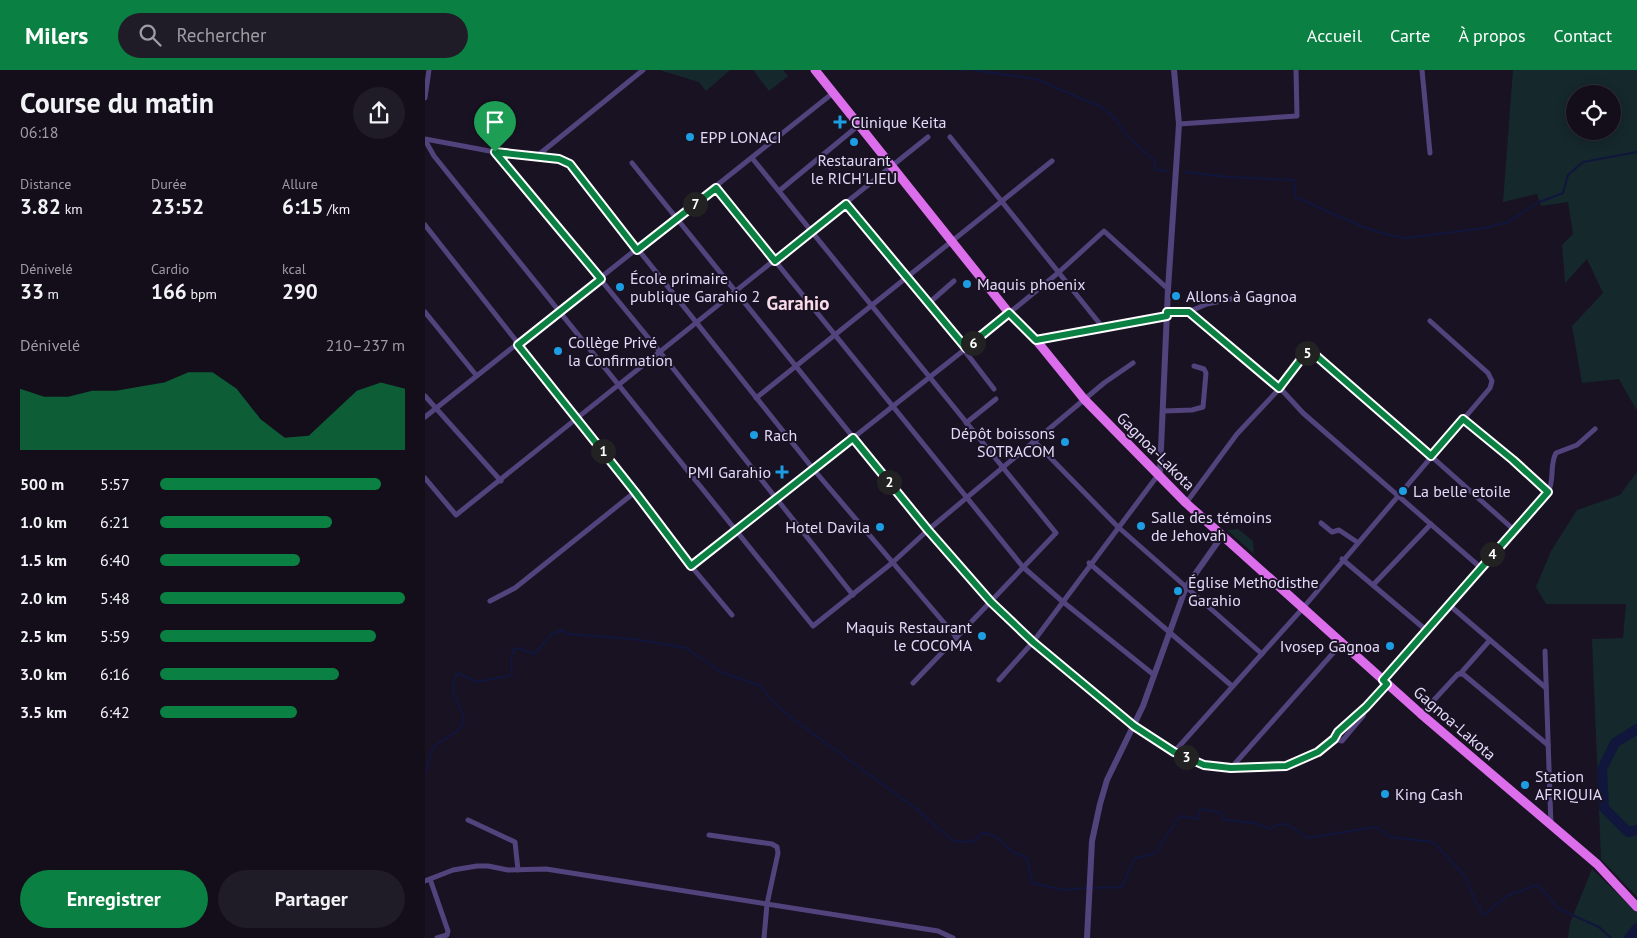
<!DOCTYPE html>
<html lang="fr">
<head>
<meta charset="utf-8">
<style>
  :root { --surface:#130e1a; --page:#201c27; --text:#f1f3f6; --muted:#9d9ca2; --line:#322e39; --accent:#0b8043 }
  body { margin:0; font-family:"PT Sans",sans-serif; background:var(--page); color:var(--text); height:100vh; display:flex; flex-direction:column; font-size:19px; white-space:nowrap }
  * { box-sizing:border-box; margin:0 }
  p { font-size:16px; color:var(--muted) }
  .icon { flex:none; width:28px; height:28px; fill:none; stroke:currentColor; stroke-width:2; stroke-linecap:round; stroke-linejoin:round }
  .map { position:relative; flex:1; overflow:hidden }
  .panel { display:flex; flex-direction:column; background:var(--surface); width:425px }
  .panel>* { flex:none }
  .controls { position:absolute; left:1141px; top:15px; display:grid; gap:10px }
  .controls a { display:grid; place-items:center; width:55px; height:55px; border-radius:50%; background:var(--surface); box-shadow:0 2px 12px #0003,0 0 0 1px var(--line); font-size:25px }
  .pin { position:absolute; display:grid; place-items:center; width:42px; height:42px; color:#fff; margin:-51px -21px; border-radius:50% 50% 50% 0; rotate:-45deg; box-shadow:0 0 5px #0007 }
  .pin .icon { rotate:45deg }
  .km { position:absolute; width:25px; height:25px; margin:-12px; border-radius:50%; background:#222; color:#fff; font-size:14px; line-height:25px; text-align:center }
  .round { display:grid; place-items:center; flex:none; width:52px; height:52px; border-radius:26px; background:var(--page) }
  .headline { display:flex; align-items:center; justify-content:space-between; height:85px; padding:0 20px }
  h1 { font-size:28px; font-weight:700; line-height:38px }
  .figures { display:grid; grid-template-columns:repeat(3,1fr); gap:8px; height:85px; padding:5px 20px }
  .figures div { display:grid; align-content:center }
  .figures b { font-size:21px; font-weight:700 }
  .figures small { font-size:14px; font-weight:400 }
  .figures p { font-size:14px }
  .chart { height:140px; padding:10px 20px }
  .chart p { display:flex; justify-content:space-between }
  .chart svg { width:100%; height:90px; margin-top:5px; fill:var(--accent); opacity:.7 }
  .primary-button { display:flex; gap:10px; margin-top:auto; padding:10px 20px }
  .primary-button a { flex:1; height:58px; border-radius:30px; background:var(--accent); color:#fff; font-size:20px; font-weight:700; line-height:58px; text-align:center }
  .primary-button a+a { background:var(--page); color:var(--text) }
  ul { padding:0 20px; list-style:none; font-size:16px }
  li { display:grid; grid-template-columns:80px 60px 1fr; align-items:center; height:38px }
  li i { height:12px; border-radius:6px; background:var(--accent) }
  header { display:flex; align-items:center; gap:30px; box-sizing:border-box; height:70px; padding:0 25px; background:var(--accent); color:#fff }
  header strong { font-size:24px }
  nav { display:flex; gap:28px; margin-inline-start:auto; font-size:18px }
  .search { width:350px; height:45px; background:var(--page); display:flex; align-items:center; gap:12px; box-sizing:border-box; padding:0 18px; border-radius:28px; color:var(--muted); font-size:19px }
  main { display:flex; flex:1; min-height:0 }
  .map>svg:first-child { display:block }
  .green { fill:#15282c; fill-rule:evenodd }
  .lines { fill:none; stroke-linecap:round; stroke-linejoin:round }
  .stream { stroke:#11163d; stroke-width:2 }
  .river { stroke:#11163d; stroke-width:10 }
  .minor { stroke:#53437c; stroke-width:5 }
  .tertiary { stroke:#53437c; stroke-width:6 }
  .primary { stroke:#dc6eec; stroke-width:9 }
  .route-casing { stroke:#fff; stroke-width:10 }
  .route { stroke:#0b8043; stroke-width:6 }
  .poi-dot { fill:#1d9de2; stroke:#191223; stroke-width:2 }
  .labels { text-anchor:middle; stroke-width:4; stroke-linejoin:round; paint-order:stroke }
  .poi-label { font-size:16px; fill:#e5d9fa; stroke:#191223; text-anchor:start }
  .street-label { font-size:16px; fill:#e5d9fa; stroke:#191223 }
  .quarter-label { font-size:19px; font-weight:bold; fill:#fadbe7; stroke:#191223 }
</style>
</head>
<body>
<header>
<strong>Milers</strong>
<div class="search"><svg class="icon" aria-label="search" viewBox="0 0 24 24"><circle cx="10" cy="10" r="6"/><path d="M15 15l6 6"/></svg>Rechercher</div>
<nav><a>Accueil</a><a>Carte</a><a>À propos</a><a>Contact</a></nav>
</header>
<main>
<section class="panel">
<div class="headline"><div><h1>Course du matin</h1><p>06:18</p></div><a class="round"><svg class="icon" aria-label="share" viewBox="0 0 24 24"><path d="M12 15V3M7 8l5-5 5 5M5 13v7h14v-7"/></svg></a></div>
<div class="figures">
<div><p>Distance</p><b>3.82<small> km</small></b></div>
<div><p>Durée</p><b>23:52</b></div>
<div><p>Allure</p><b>6:15<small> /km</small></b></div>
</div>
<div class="figures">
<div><p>Dénivelé</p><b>33<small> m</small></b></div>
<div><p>Cardio</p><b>166<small> bpm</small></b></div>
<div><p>kcal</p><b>290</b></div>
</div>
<div class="chart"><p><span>Dénivelé</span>210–237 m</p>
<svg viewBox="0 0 160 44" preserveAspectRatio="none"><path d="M0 44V14L10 18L20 18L30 15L40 15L50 13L60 11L70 6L80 6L90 14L100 29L110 38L120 37L130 26L140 15L150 11L160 14V44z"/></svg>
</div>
<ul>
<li><b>500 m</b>5:57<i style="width:90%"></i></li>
<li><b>1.0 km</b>6:21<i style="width:70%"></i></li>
<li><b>1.5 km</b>6:40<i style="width:57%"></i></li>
<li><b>2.0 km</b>5:48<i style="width:100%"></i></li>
<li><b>2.5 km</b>5:59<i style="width:88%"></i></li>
<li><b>3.0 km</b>6:16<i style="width:73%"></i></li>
<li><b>3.5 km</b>6:42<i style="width:56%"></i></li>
</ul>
<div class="primary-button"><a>Enregistrer</a><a>Partager</a></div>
</section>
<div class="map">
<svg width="1212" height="868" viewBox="0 0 1212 868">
  <rect width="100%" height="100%" fill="#191223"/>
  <!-- green -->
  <g class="green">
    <path d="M234,0H305L281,21L274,12Z"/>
    <path d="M328,0H358L363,6L344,21Z"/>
    <path d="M1088,0H1212V341L1194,309L1157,313L1147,256L1178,223L1162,189L1140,213L1137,175L1148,164L1143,132L1116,136L1112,124L1078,132ZM1150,24H1188V61H1150Z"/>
    <path d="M1212,402V827L1176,789L1167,569L1198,568L1201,534H1121L1111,517L1126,481L1152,440L1195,425Z"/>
    <path d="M813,459L828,471L829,484L802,460Z"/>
    <path d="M1167,799L1212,842V868H1143L1145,853Z"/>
  </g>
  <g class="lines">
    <!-- stream -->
    <g class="stream">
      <path d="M534,0H541"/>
      <path d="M549,0L611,9L676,37L689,48L705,69L730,91L731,100L743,101"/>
      <path d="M760,102L803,107L869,110L870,127L938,157L964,165L981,168L1060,158L1083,152L1112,133L1138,123L1143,105L1158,92L1212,82"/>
      <path d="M0,703C6,695 2,681 12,674C22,666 33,665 39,651C38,634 20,623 33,603L52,612L87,605L86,589L89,579L93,578L109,584L127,564L137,560L142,564L208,569L261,578L296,602L336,616L345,629L368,649L490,738L528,771L544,772L550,770L557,763C571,763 577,773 587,781C592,785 597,785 602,788L607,813L639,820L662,818"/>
      <path d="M667,818L697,817L709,789L730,783L755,746L772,749L776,739L794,742L800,750L830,753L845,759L851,755L862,754L883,768L951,757L965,767L1008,772L1041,807L1050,831L1059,845L1082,826L1112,815L1123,825L1132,838L1174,857L1186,868"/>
    </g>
    <!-- river -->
    <g class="river">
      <path d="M1212,659L1190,673L1177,699L1179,738L1203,762L1212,760"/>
      <path d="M1204,868L1212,858"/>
    </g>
    <!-- minor -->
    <g class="minor">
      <path d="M997,0L1005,83"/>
      <path d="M0,28L4,0"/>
      <path d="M754,54L872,46L871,0"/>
      <path d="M525,67L679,259"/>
      <path d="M0,69L70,82L134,89L145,94L389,400L532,568"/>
      <path d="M0,70L9,86L388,556L467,493L503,460L679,313L708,293"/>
      <path d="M71,82L235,282L428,525"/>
      <path d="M112,86L218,0"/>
      <path d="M327,88L631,463L488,613"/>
      <path d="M207,93L503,460L566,532L608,572L709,656L749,682L779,695L806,698L861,696L893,682L909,669L913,663L941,637L962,614"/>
      <path d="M291,118L598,497L637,531L729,605"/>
      <path d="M354,121L434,55"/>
      <path d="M421,134L541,278"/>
      <path d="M0,155L210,422L266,496L307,545"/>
      <path d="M504,233L529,211"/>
      <path d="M0,242L51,305"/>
      <path d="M743,242H763L855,318L878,343L1055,497"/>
      <path d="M763,242L782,234L806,229"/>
      <path d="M611,270L742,247"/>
      <path d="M539,280L569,319"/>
      <path d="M0,326L76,411"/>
      <path d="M331,328L627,91"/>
      <path d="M739,341L767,340L778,337L781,303L779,299L769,296"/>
      <path d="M0,347L408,23"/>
      <path d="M1038,349L1088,390L1123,422"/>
      <path d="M541,353L571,329"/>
      <path d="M609,371L692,456L837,584"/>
      <path d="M0,408L31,445L503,67"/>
      <path d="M761,433L812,364L855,318L880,284L888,283L916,306L1088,459"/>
      <path d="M896,453L907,462L914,460L932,472"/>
      <path d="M917,489L1001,560"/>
      <path d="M664,493L807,616"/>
      <path d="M266,496L539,280L633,203L679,161L743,219"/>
      <path d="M948,515L1006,454"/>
      <path d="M65,531L90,518L210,422"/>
      <path d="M1023,534L1121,618"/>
      <path d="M1120,581L1126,756"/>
      <path d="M1035,604L1065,570"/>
      <path d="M574,610L608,572L733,405"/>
      <path d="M957,610L1123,422C1130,410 1124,396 1131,383L1152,375L1170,359"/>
      <path d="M996,644L1033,604H1038L1123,675"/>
      <path d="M909,669L917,671L938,646L941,637"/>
      <path d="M749,682L878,538L1065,318L1067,311L1063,303L1005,251"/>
      <path d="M806,698L917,573"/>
      <path d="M43,750L90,772L93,800"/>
      <path d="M284,765L347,774L352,777L353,783L342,834L339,868"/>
      <path d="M5,809L23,861L22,865L12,868"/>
      <path d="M0,811L28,800L52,796H63L83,800L121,799L513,861L528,868"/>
    </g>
    <!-- tertiary -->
    <g class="tertiary">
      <path d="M733,405L735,401L743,219L754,54L749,0"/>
      <path d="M662,868L667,771L675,734L682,710L718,636L761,517L797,466"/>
    </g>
    <!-- primary -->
    <path class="primary" d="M390,0L584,243L611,270L659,329L761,433L996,644L1172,794L1212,837"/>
  </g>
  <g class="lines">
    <!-- route casing -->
    <g class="route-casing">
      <path id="route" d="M70,82L134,89L145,94L212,180L291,118L350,191L421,134L541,278L584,243L611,270L742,246V242H764L854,318L880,284L888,283L1006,386L1038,349L1088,390L1123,422L958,610L962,614L941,637L913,662L909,669L893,682L861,696L806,698L779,695L749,682L709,656L608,572L566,532L503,460L428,368L266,496L210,422L93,275L176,209Z"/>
    </g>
    <!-- route -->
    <use href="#route" class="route"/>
  </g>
  <!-- markers -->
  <g class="poi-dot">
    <path d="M412.5 44.5h5v5h5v5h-5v5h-5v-5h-5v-5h5z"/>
    <circle cx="265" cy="67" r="5"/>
    <circle cx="429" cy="72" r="5"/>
    <circle cx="542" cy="214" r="5"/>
    <circle cx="195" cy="217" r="5"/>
    <circle cx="751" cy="226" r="5"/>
    <circle cx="133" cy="281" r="5"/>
    <circle cx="329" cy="365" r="5"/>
    <circle cx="640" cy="372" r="5"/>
    <path d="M354.5 394.5h5v5h5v5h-5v5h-5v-5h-5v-5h5z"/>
    <circle cx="978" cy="421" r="5"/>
    <circle cx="716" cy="456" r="5"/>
    <circle cx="455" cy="457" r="5"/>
    <circle cx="753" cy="521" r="5"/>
    <circle cx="557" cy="566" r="5"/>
    <circle cx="965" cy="576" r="5"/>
    <circle cx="1100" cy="715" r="5"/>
    <circle cx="960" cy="724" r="5"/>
  </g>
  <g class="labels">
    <!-- poi labels -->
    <g class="poi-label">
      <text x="426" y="58">Clinique Keita</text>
      <text x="275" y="73">EPP LONACI</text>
      <text x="429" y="96" text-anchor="middle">Restaurant<tspan x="429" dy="18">le RICH'LIEU</tspan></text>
      <text x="205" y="214">École primaire<tspan x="205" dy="18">publique Garahio 2</tspan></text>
      <text x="552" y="220">Maquis phoenix</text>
      <text x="761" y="232">Allons à Gagnoa</text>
      <text x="143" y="278">Collège Privé<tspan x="143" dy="18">la Confirmation</tspan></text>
      <text x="630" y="369" text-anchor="end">Dépôt boissons<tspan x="630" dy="18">SOTRACOM</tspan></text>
      <text x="339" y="371">Rach</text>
      <text x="346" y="408" text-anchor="end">PMI Garahio</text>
      <text x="988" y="427">La belle etoile</text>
      <text x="726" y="453">Salle des témoins<tspan x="726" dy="18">de Jehovah</tspan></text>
      <text x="445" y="463" text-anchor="end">Hotel Davila</text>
      <text x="763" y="518">Église Methodisthe<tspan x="763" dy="18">Garahio</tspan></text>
      <text x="547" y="563" text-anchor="end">Maquis Restaurant<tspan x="547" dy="18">le COCOMA</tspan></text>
      <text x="955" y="582" text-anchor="end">Ivosep Gagnoa</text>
      <text x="1110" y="712">Station<tspan x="1110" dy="18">AFRIQUIA</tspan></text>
      <text x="970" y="730">King Cash</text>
    </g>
    <!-- street labels -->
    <g class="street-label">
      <text transform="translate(731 381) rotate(45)" y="6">Gagnoa-Lakota</text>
      <text transform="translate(1030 653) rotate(41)" y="6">Gagnoa-Lakota</text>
    </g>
    <!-- quarter labels -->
    <g class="quarter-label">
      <text x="373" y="240">Garahio</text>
    </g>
  </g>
</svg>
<div class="controls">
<a><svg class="icon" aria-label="locate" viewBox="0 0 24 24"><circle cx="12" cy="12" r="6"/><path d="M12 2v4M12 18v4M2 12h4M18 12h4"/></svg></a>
</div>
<div class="pin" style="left:70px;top:82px;background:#1e9e55"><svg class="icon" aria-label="arrive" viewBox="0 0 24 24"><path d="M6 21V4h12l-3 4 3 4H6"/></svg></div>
<b class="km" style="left:178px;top:381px">1</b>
<b class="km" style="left:464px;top:412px">2</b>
<b class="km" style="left:761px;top:687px">3</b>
<b class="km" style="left:1067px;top:484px">4</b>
<b class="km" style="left:882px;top:283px">5</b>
<b class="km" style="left:548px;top:273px">6</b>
<b class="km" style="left:270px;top:134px">7</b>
</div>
</main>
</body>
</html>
